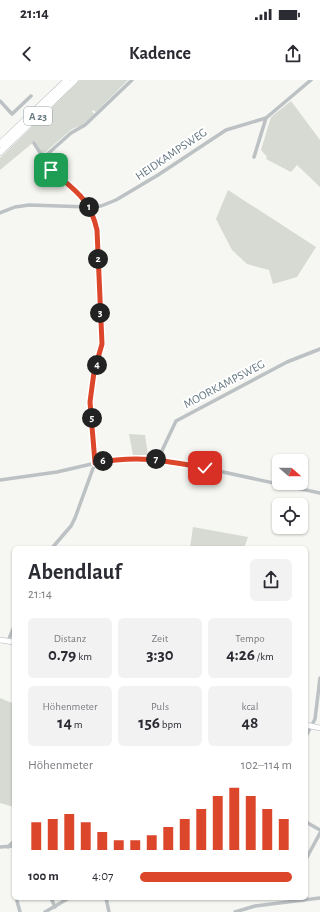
<!DOCTYPE html>
<html lang="de">
<head>
<meta charset="utf-8">
<style>
  :root { --surface:#fff; --page:#f2f2f3; --text:#2b2b33; --muted:#7c7c81; --accent:#dc472c }
  body { margin:0; font-family:"Alegreya Sans",sans-serif; background:var(--page); color:var(--text); height:100vh; display:flex; flex-direction:column; font-size:15px; white-space:nowrap }
  * { box-sizing:border-box; margin:0 }
  p { font-size:13px; color:var(--muted) }
  .icon { flex:none; width:22px; height:22px; fill:none; stroke:currentColor; stroke-width:2; stroke-linecap:round; stroke-linejoin:round }
  .map { position:relative; flex:1; overflow:hidden }
  .drawer { position:absolute; left:12px; top:466px; width:296px; height:354px; display:flex; flex-direction:column; background:var(--surface); border-radius:6px; box-shadow:0 1px 3px #0004 }
  .drawer>* { flex:none }
  .needle { width:26px; rotate:110deg }
  .buttons { position:absolute; left:272px; top:374px; display:grid; gap:8px }
  .buttons a { display:grid; place-items:center; width:36px; height:36px; border-radius:6px; background:var(--surface); box-shadow:0 1px 3px #0004; font-size:20px }
  .pin { position:absolute; display:grid; place-items:center; width:34px; height:34px; color:#fff; margin:-17px; border-radius:8px; box-shadow:0 2px 6px #0006 }
  .km { position:absolute; width:20px; height:20px; margin:-10px; border-radius:50%; background:#222; color:#fff; font-size:11px; line-height:20px; text-align:center }
  .round { display:grid; place-items:center; flex:none; width:42px; height:42px; border-radius:6px; background:var(--page) }
  .overview { display:flex; align-items:center; justify-content:space-between; height:68px; padding:0 16px }
  h1 { font-size:22px; font-weight:600; line-height:30px }
  .metrics { display:grid; grid-template-columns:repeat(3,1fr); gap:6px; height:68px; padding:4px 16px }
  .metrics div { display:grid; align-content:center; border-radius:6px; background:var(--page); text-align:center }
  .metrics b { font-size:17px; font-weight:600 }
  .metrics small { font-size:11px; font-weight:400 }
  .metrics p { font-size:11px }
  .chart { height:112px; padding:8px 16px }
  .chart p { display:flex; justify-content:space-between }
  .chart svg { width:100%; height:72px; margin-top:4px; stroke:var(--accent); stroke-width:6 }
  ul { padding:0 16px; list-style:none; font-size:13px }
  li { display:grid; grid-template-columns:64px 48px 1fr; align-items:center; height:30px }
  li i { height:10px; border-radius:5px; background:var(--accent) }
  .status { display:flex; justify-content:space-between; align-items:center; height:28px; padding:0 20px; background:var(--surface); direction:ltr }
  .status svg { height:11px; fill:currentColor }
  header { display:flex; justify-content:space-between; align-items:center; height:52px; padding:0 16px; background:var(--surface); font-size:18px; font-weight:600 }
  .map>svg:first-child { display:block }
  .green { fill:#d6dad2 }
  .lines { fill:none; stroke-linecap:round; stroke-linejoin:round }
  .secondary-casing { stroke:#b1b7bb; stroke-width:6 }
  .highway-casing { stroke:#b0b5b7; stroke-width:7 }
  .street { stroke:#bcc1c4; stroke-width:3.5 }
  .secondary { stroke:#fff; stroke-width:5 }
  .highway { stroke:#fff; stroke-width:6 }
  .route-casing { stroke:#fff; stroke-width:8 }
  .route { stroke:#dc472c; stroke-width:5 }
  .labels { text-anchor:middle; stroke-width:4; stroke-linejoin:round; paint-order:stroke }
  .shield { fill:#fff; stroke:#94a0a8; stroke-width:1 }
  .shield-label { font-size:11px; font-weight:bold; fill:#667882 }
  .street-label { font-size:12px; fill:#667882; stroke:#fff }
</style>
</head>
<body>
<div class="status"><b>21:14</b><svg viewBox="0 0 49 12"><path d="M0 12V9h3v3zM5 12V6h3v6zM10 12V3h3v9zM15 12V0h3v12zM26 1h20v11H26zM47 4h2v5h-2z"/></svg></div>
<header><svg class="icon" aria-label="back" viewBox="0 0 24 24"><path d="M15 5l-7 7 7 7"/></svg>Kadence<svg class="icon" aria-label="share" viewBox="0 0 24 24"><path d="M12 15V3M7 8l5-5 5 5M5 13v7h14v-7"/></svg></header>
<div class="map">
<svg width="320" height="832" viewBox="0 0 320 832">
  <rect width="100%" height="100%" fill="#f6f6f2"/>
  <!-- green -->
  <g class="green">
    <path d="M80,0H128L96,32L93,30L92,31L94,34L82,45L72,49L43,74L35,61L0,90V78Z"/>
    <path d="M291,21L320,60V107L297,85L291,92L266,79L267,77L261,70L271,37Z"/>
    <path d="M228,110L316,167L297,197L273,204L269,190L247,184L232,170L216,139Z"/>
    <path d="M129,354L145,355L148,375H133Z"/>
    <path d="M193,447L248,457L244,468H190Z"/>
    <path d="M0,618L14,624V727L0,723Z"/>
  </g>
  <g class="lines">
    <!-- secondary casing -->
    <g class="secondary-casing">
      <g id="secondary">
        <path d="M0,560L14,562"/>
        <path d="M306,645L320,648"/>
      </g>
    </g>
    <!-- highway casing -->
    <g class="highway-casing">
      <g id="highway">
        <path d="M0,64L67,0"/>
        <path d="M0,72L75,0"/>
      </g>
    </g>
    <!-- street -->
    <g class="street">
      <path d="M0,21L12,34L31,16"/>
      <path d="M34,63L51,90L70,104L83,118L93,134L97,150L102,264L94,292L90,322L95,383L75,438L71,446L52,468"/>
      <path d="M254,77L266,38"/>
      <path d="M43,78L71,53L85,45L132,0"/>
      <path d="M0,133L15,127L29,125L89,127L101,126L116,120L158,95L226,50L266,38L311,0"/>
      <path d="M158,379L176,341L287,282L320,269"/>
      <path d="M0,400L57,392L113,379L146,378L172,381L320,413"/>
      <path d="M8,561L14,547"/>
      <path d="M306,656L315,639L320,598"/>
      <path d="M306,742L320,750"/>
      <path d="M0,767L14,766"/>
      <path d="M8,767L14,761"/>
      <path d="M306,779L320,753"/>
      <path d="M51,818L55,827"/>
      <path d="M106,818L109,832"/>
      <path d="M17,821L20,832"/>
      <path d="M45,832L69,818"/>
      <path d="M235,832L255,826L320,818"/>
    </g>
    <!-- secondary -->
    <use href="#secondary" class="secondary"/>
    <!-- highway -->
    <use href="#highway" class="highway"/>
  </g>
  <g class="lines">
    <!-- route casing -->
    <g class="route-casing">
      <path id="route" d="M51,90C73,109 90,118 97,150L102,264L94,292L90,322L95,383C138,375 163,380 205,388"/>
    </g>
    <!-- route -->
    <use href="#route" class="route"/>
  </g>
  <g class="labels">
    <!-- shield labels -->
    <rect class="shield" x="24" y="27" width="28" height="18" rx="3"/>
    <g class="shield-label">
      <text x="38" y="40">A 23</text>
    </g>
    <!-- street labels -->
    <g class="street-label">
      <text transform="translate(171 74) rotate(-34)" y="4">HEIDKAMPSWEG</text>
      <text transform="translate(224 304) rotate(-28)" y="4">MOORKAMPSWEG</text>
    </g>
  </g>
</svg>
<div class="buttons">
<a><svg class="needle" viewBox="-14 -14 28 28"><path d="M0-13l5 13h-10z" fill="#e53935"/><path d="M0 13l5-13h-10z" fill="#7c7c81"/></svg></a>
<a><svg class="icon" aria-label="locate" viewBox="0 0 24 24"><circle cx="12" cy="12" r="6"/><path d="M12 2v4M12 18v4M2 12h4M18 12h4"/></svg></a>
</div>
<div class="pin" style="left:51px;top:90px;background:#1e9e55"><svg class="icon" aria-label="arrive" viewBox="0 0 24 24"><path d="M6 21V4h12l-3 4 3 4H6"/></svg></div>
<div class="pin" style="left:205px;top:388px;background:#d93025"><svg class="icon" aria-label="check" viewBox="0 0 24 24"><path d="M5 12l5 5 9-10"/></svg></div>
<b class="km" style="left:89px;top:127px">1</b>
<b class="km" style="left:98px;top:179px">2</b>
<b class="km" style="left:100px;top:233px">3</b>
<b class="km" style="left:97px;top:285px">4</b>
<b class="km" style="left:92px;top:338px">5</b>
<b class="km" style="left:103px;top:381px">6</b>
<b class="km" style="left:156px;top:379px">7</b>
<section class="drawer">
<div class="overview"><div><h1>Abendlauf</h1><p>21:14</p></div><a class="round"><svg class="icon" aria-label="share" viewBox="0 0 24 24"><path d="M12 15V3M7 8l5-5 5 5M5 13v7h14v-7"/></svg></a></div>
<div class="metrics">
<div><p>Distanz</p><b>0.79<small> km</small></b></div>
<div><p>Zeit</p><b>3:30</b></div>
<div><p>Tempo</p><b>4:26<small> /km</small></b></div>
</div>
<div class="metrics">
<div><p>Höhenmeter</p><b>14<small> m</small></b></div>
<div><p>Puls</p><b>156<small> bpm</small></b></div>
<div><p>kcal</p><b>48</b></div>
</div>
<div class="chart"><p><span>Höhenmeter</span>102–114 m</p>
<svg viewBox="0 0 160 44" preserveAspectRatio="none"><path d="M5 44V27M15 44V25M25 44V22M35 44V27M45 44V33M55 44V38M65 44V38M75 44V35M85 44V30M95 44V25M105 44V19M115 44V11M125 44V6M135 44V11M145 44V19M155 44V25"/></svg>
</div>
<ul>
<li><b>100 m</b>4:07<i style="width:100%"></i></li>
</ul>
</section>
</div>
</body>
</html>
